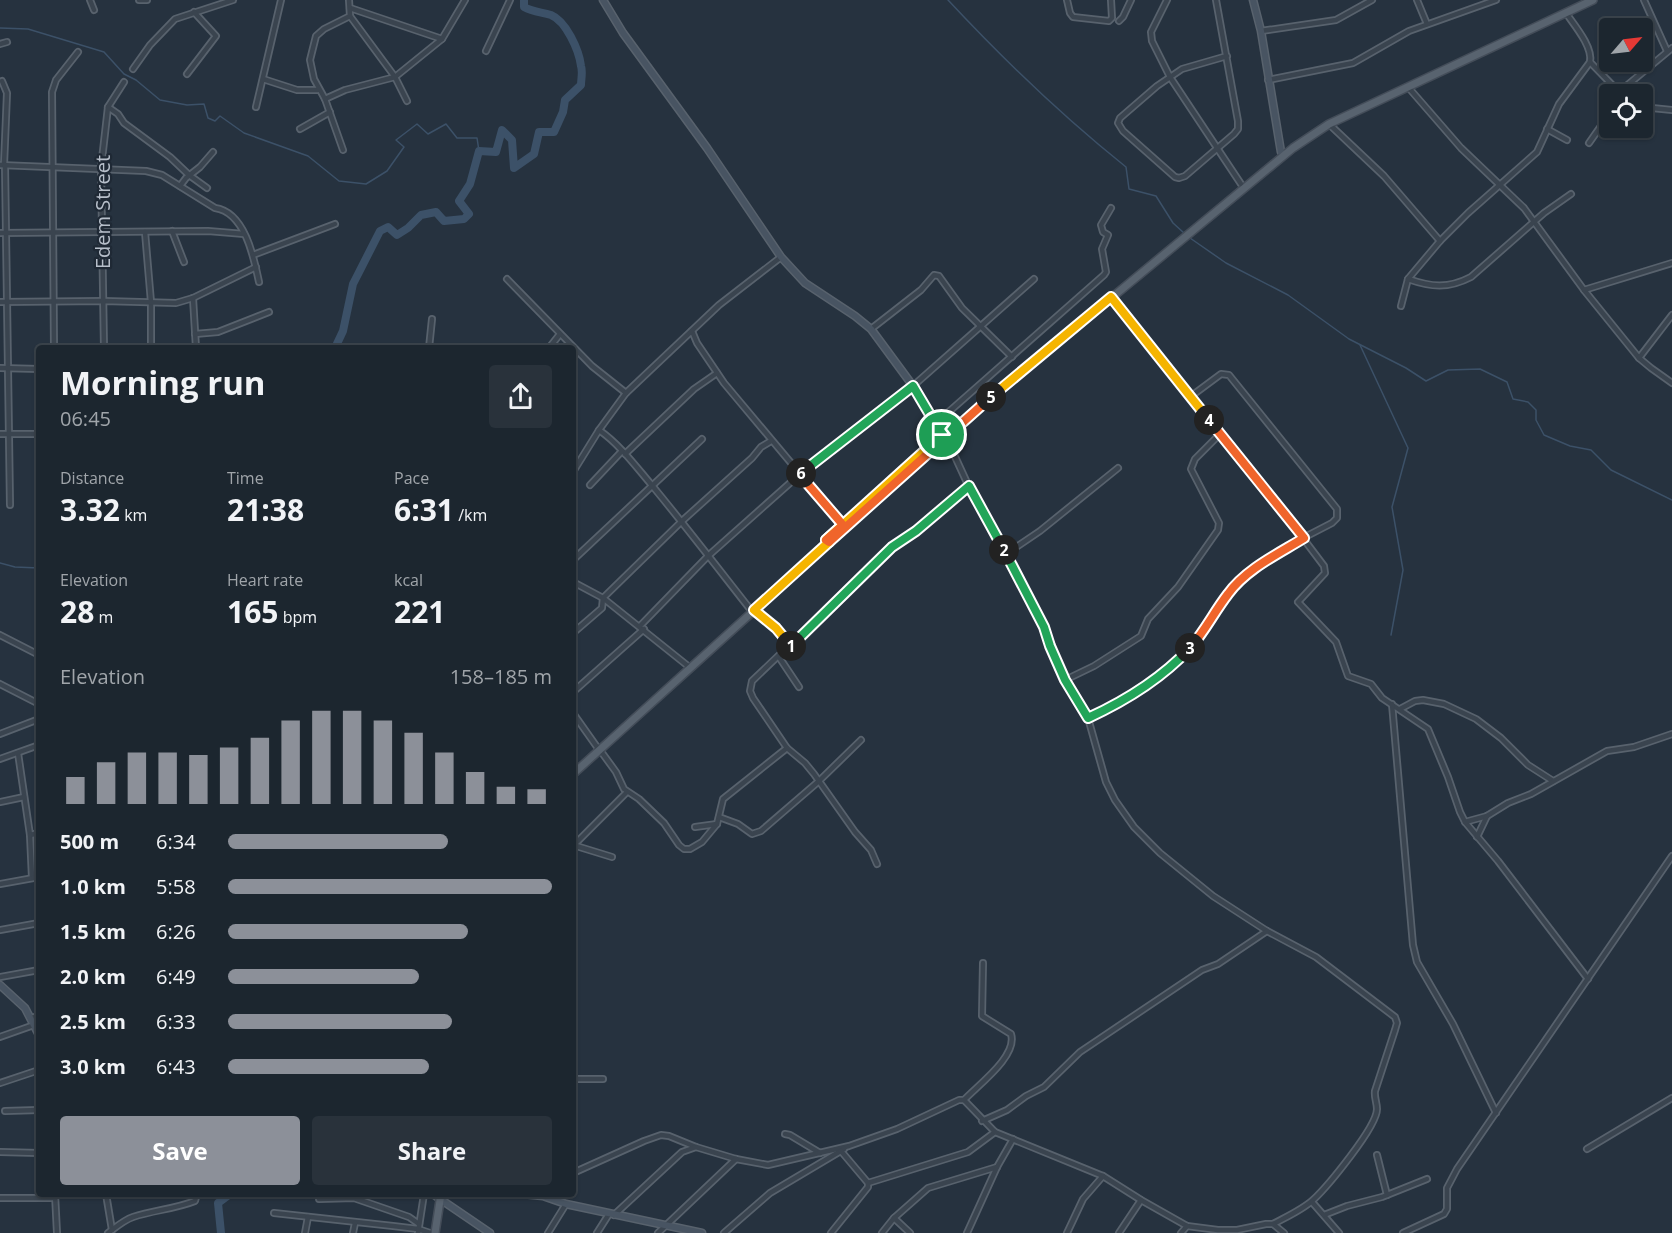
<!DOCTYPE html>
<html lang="en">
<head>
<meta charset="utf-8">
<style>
  :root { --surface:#1c262f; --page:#29323b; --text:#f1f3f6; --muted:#a0a5aa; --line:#3a434b; --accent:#8c9099 }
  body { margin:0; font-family:"Open Sans",sans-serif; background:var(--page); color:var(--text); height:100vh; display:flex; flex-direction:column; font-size:22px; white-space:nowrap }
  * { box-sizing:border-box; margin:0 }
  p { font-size:20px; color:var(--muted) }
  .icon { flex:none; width:33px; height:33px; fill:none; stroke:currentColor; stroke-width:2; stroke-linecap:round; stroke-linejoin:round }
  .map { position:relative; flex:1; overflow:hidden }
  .drawer { position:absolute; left:36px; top:345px; width:540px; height:852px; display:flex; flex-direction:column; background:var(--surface); border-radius:6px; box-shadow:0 2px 4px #0004,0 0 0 2px var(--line) }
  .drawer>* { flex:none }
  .needle { width:39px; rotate:62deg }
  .tools { position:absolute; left:1599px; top:18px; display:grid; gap:12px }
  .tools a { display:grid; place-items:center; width:54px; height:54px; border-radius:6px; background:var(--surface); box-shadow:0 2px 4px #0004,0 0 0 2px var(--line); font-size:30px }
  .pin { position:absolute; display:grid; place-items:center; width:51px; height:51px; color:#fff; margin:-26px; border:3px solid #fff; border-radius:50%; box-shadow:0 2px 6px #0007 }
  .km { position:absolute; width:30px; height:30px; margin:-15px; border-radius:50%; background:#222; color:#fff; font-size:16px; line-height:30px; text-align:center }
  .round { display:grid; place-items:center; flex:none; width:63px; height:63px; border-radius:6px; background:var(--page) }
  .summary { display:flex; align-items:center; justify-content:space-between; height:102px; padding:0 24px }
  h1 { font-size:33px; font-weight:700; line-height:45px }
  .figures { display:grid; grid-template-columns:repeat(3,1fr); gap:9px; height:102px; padding:6px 24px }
  .figures div { display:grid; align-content:center }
  .figures b { font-size:30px; font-weight:700 }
  .figures small { font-size:16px; font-weight:400 }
  .figures p { font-size:16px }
  .chart { height:168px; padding:12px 24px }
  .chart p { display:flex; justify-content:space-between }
  .chart svg { width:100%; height:108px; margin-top:6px; stroke:var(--accent); stroke-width:6 }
  .button { display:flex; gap:12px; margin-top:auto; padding:12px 24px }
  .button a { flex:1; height:69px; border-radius:6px; background:var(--accent); color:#fff; font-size:24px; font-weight:700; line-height:69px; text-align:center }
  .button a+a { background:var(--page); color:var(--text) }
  ul { padding:0 24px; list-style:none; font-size:20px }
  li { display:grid; grid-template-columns:96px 72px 1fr; align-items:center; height:45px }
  li i { height:15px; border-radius:8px; background:var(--accent) }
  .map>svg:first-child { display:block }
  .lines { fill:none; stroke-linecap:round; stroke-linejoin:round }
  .stream { stroke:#3c5168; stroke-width:1.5 }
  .river { stroke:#3c5168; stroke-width:8 }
  .street-casing { stroke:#58626d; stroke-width:8 }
  .secondary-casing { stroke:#58626d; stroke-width:9 }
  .primary-casing { stroke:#444d59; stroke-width:10 }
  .street { stroke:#3a444f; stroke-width:4.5 }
  .secondary { stroke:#485462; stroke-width:6 }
  .primary { stroke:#58636f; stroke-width:7 }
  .split-1-casing { stroke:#fff; stroke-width:12 }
  .split-2-casing { stroke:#fff; stroke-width:12 }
  .split-3-casing { stroke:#fff; stroke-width:12 }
  .split-4-casing { stroke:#fff; stroke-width:12 }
  .split-5-casing { stroke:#fff; stroke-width:12 }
  .split-6-casing { stroke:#fff; stroke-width:12 }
  .split-7-casing { stroke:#fff; stroke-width:12 }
  .split-1 { stroke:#f5b400; stroke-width:8 }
  .split-2 { stroke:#22a559; stroke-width:8 }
  .split-3 { stroke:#22a559; stroke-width:8 }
  .split-4 { stroke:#f0652b; stroke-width:8 }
  .split-5 { stroke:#f5b400; stroke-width:8 }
  .split-6 { stroke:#f0652b; stroke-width:8 }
  .split-7 { stroke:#22a559; stroke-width:8 }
  .labels { text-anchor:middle; stroke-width:4.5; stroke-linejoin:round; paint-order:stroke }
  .street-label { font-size:20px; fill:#b7bfca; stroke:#1f2935 }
</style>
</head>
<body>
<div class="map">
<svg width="1672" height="1233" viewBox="0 0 1672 1233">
  <rect width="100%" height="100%" fill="#26323f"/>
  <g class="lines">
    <!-- stream -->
    <g class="stream">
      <path d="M948,0C1003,59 1062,116 1126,167L1129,189L1156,196L1173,223L1184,233"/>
      <path d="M0,28L28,29L104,52L124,74L136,80L160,100L187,105L204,104L208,118L215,121L220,116L244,133L308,156L339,181L366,184L387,171L404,147L396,140L417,124L428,134L446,124L457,138H477L479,151"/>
      <path d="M1190,238L1226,263L1288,295L1349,339L1406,368L1426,381L1448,370L1480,369L1507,382L1513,399L1528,402L1536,410V420L1544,435L1570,446L1591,450L1611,470L1672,500"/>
      <path d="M1360,345L1408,448L1392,507L1403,570L1391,635"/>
      <path d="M0,563L15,567L39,568"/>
    </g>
    <!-- river -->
    <g class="river">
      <path d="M335,348L343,331L353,284L380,231L388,227L397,235L408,228L421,215L436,212L444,221L464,219L469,214L459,201L470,184L479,151L496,152L502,130L512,140L514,168L534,154L539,132H554L563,112L565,100L581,85C581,79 583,72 581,66C579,50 566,21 551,15C541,12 533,12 524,7V0"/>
      <path d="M221,1233L218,1203L230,1194"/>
    </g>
    <!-- street casing -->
    <g class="street-casing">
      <g id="street">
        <path d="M90,0L94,10"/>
        <path d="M139,0H147"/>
        <path d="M1067,0L1070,13L1073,17L1109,21L1112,18L1111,0"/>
        <path d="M1167,0L1151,32L1152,41L1170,77L1241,184"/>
        <path d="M1216,0L1238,121V129L1234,134L1185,176L1179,178L1175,177L1123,131L1118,123L1120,118L1157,86L1182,69L1227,56"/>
        <path d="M1417,0L1427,24"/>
        <path d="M1644,0L1667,51"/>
        <path d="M350,8L442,39"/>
        <path d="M1566,13C1575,26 1593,47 1590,62L1621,94"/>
        <path d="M350,16L395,77L407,101"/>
        <path d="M1119,21L1123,17L1131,0"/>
        <path d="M1261,31L1336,20L1372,0"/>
        <path d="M0,44L7,42"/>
        <path d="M486,51L510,0"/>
        <path d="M133,69L150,45L175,19L233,0"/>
        <path d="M187,74L216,36L194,12"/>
        <path d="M263,79L297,90H318"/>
        <path d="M1268,80L1353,63L1409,31L1496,0"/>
        <path d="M2,81L7,93L4,165"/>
        <path d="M1408,87L1461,148L1524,208L1584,290L1639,358L1651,368L1672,383"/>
        <path d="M1619,92L1672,48"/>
        <path d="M325,99L345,90L395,77L442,39L465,0"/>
        <path d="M108,107L118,114L124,123L170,157L189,175L207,188"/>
        <path d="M256,107L281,0"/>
        <path d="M1642,107L1672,110"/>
        <path d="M1329,124L1384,176L1440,241"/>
        <path d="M300,129L330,112"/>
        <path d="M1547,129L1567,140"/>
        <path d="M1589,143L1610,113"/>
        <path d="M343,150L325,99L314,79L310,60L316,36L324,29L350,16L349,0"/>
        <path d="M0,165L146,171L162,175L215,208C245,212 254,258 259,282"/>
        <path d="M5,165L10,505"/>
        <path d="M180,186L186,178L200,167L213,152"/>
        <path d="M172,231L184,262"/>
        <path d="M145,232L151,302V348"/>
        <path d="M0,233L208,231L244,234"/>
        <path d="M253,255L335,224"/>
        <path d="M507,279L592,366L626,393"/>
        <path d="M1408,279C1431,287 1448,289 1471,277L1544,213L1571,194"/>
        <path d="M1584,290L1672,263"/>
        <path d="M1111,297L1278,505L1324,566L1325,573L1298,602L1336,642L1348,676L1371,684L1382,698L1428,729L1448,777L1460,812L1465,822L1498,861L1588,979"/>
        <path d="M193,298L196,348"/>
        <path d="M0,302L104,301L176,303L193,298L256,267"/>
        <path d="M1401,306L1408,279L1440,241L1468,213L1537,152L1559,104L1590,62"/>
        <path d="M871,329L921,290L934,275L939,276L962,308L1012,357"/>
        <path d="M692,331L697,343L724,383L843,525"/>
        <path d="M195,334L218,332L269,312"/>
        <path d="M54,348L52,92L56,80L78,52"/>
        <path d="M104,348L101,168L108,107L124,82"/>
        <path d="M429,348L432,319"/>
        <path d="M549,348L560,334"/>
        <path d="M1639,358L1672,315"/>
        <path d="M0,368L39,369"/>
        <path d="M935,424L1104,275L1106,272L1102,249L1108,235L1103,232L1101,225L1111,208"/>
        <path d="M599,430C619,444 634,464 650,483C684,524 717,567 750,609"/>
        <path d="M0,434H39"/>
        <path d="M946,437L969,487L1029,596L1065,680L1088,718L1106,782L1115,800L1134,827L1160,853L1213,896L1267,931L1316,957L1395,1017L1397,1023L1395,1030L1375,1091C1374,1097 1377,1103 1377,1109C1377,1127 1327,1187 1313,1200C1302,1210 1286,1217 1273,1224"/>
        <path d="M625,454L694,389L717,373"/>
        <path d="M573,472L599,430L626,393L719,305L781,257"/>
        <path d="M590,485L622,451"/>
        <path d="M1006,554L1040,531L1118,468"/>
        <path d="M573,560L702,439"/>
        <path d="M573,582L603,598L688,666"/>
        <path d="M755,610L776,628L790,646"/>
        <path d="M640,626L708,556L799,475L913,386L1034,279"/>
        <path d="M573,633L602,608L603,598L682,521L752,458L761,447L771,441"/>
        <path d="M0,635L39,655"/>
        <path d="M779,657L799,687"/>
        <path d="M1065,680L1094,666L1141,636L1148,619L1178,587L1218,530L1219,523L1191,469L1195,459L1220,434"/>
        <path d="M0,684L39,704"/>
        <path d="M573,692L644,629"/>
        <path d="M1392,704L1413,945L1417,962L1453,1024L1496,1113"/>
        <path d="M1400,709L1415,701L1423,700L1444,704L1476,719L1501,738L1528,765L1553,781"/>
        <path d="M573,713L597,747"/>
        <path d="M1088,718L1119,703L1180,658L1203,634L1229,592L1249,573L1303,538L1332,523L1337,518V509L1229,375L1221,374L1190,397"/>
        <path d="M0,734L39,719"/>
        <path d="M600,750L616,772L624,789L639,799L664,823L679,845L684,849H690L702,842L717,824L723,799L787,748"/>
        <path d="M18,753L30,835L32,878"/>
        <path d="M0,759L39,745"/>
        <path d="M0,802L24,797"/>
        <path d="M719,817L738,824L752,834L761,831L819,781L861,740"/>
        <path d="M1465,822L1487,816L1508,803L1531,794L1607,751L1634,747L1672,734"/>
        <path d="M695,827L717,824"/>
        <path d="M30,835L39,833"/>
        <path d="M1477,837L1487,816"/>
        <path d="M573,845L612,857"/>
        <path d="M574,845L627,792"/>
        <path d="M877,864L871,850L855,832L814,774L805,763L787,748L753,698L750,691L752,681L892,547L914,533L969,487"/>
        <path d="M0,884L39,877"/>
        <path d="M0,930L39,923"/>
        <path d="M0,977L39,970"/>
        <path d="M31,1018L39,1016"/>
        <path d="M0,1037L34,1025"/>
        <path d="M573,1079H603"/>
        <path d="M0,1083L39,1070"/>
        <path d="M964,1100C978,1085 1018,1056 1011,1034L982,1016L983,963"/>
        <path d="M5,1111L39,1110"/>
        <path d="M982,1121L1007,1110L1026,1096L1044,1087L1080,1052L1202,970L1218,964L1267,931"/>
        <path d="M785,1134L790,1135L820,1153"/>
        <path d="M1587,1149L1672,1098"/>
        <path d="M0,1152L39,1153"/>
        <path d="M1377,1155L1387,1195"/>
        <path d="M573,1173L644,1141L661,1135L669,1136L696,1147"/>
        <path d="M868,1183L968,1152L995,1132"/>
        <path d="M55,1194L57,1233"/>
        <path d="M106,1194L112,1230"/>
        <path d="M0,1198H55"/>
        <path d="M319,1199L354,1198L409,1217L419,1224"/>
        <path d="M1312,1202L1339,1233"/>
        <path d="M274,1213L393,1226L418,1229L430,1233"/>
        <path d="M614,1215L682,1152L696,1147L736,1159L768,1165L849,1146L897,1129L959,1100H964L995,1132L1103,1176L1141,1200L1187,1226L1218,1230H1237L1266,1224H1273L1284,1233"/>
        <path d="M1324,1215L1347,1206L1382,1197L1427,1179"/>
        <path d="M894,1218L910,1233"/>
        <path d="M108,1233C116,1227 124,1220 133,1217C154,1210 175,1209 195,1201L197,1194"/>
        <path d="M305,1233L308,1217"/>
        <path d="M353,1233L355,1223"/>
        <path d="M418,1233L424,1194"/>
        <path d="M548,1233L566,1204"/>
        <path d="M597,1233L609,1214"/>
        <path d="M658,1233L736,1159"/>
        <path d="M724,1233L770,1193L844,1149"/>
        <path d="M831,1233L868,1187V1183L841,1151"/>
        <path d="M882,1233L894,1218L928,1188L997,1167"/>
        <path d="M967,1233L997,1167L1013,1139"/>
        <path d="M1067,1233L1083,1199L1103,1176"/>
        <path d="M1119,1233L1141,1200"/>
        <path d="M1181,1233L1187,1226"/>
        <path d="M1403,1233L1444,1214L1447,1209V1188L1457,1169L1672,856"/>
      </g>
    </g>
    <!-- secondary casing -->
    <g class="secondary-casing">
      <g id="secondary">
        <path d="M603,0L623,33L707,148L781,257L805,283L855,316L871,329L913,386L942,435"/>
        <path d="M1253,0L1261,31L1281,152"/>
        <path d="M0,985L25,1008L39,1035"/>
        <path d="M433,1194L440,1199"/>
        <path d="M523,1194L543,1196L566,1204L702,1233"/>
        <path d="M443,1201L490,1233"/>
      </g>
    </g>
    <!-- primary casing -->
    <g class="primary-casing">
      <g id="primary">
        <path d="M573,774L978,408L1293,148L1329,124L1593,0"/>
        <path d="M435,1233L441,1194"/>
      </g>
    </g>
    <!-- street -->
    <use href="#street" class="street"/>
    <!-- secondary -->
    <use href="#secondary" class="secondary"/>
    <!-- primary -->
    <use href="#primary" class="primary"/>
  </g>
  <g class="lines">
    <!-- split-1 casing -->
    <g class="split-1-casing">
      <path id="split-1" d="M791,646L776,628L754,610L829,542L826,540L942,435"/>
    </g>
    <!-- split-2 casing -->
    <g class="split-2-casing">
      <path id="split-2" d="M791,646L892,547L916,531L969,486L1004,550"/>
    </g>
    <!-- split-3 casing -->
    <g class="split-3-casing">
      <path id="split-3" d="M1004,550L1044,627L1050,646L1065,680L1088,718C1125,701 1162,678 1190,648"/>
    </g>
    <!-- split-4 casing -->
    <g class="split-4-casing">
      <path id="split-4" d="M1190,648C1205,631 1214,612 1228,594C1246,569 1278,554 1304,538L1209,420"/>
    </g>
    <!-- split-5 casing -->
    <g class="split-5-casing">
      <path id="split-5" d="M991,397L1111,297L1209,420"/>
    </g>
    <!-- split-6 casing -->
    <g class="split-6-casing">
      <path id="split-6" d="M801,473L800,475L843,525L826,540L829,542L991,397"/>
    </g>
    <!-- split-7 casing -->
    <g class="split-7-casing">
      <path id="split-7" d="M801,473L913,386L942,435"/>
    </g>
    <!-- split-1 -->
    <use href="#split-1" class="split-1"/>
    <!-- split-2 -->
    <use href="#split-2" class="split-2"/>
    <!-- split-3 -->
    <use href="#split-3" class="split-3"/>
    <!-- split-4 -->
    <use href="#split-4" class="split-4"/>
    <!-- split-5 -->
    <use href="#split-5" class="split-5"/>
    <!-- split-6 -->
    <use href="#split-6" class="split-6"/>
    <!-- split-7 -->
    <use href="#split-7" class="split-7"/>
  </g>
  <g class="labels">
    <!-- street labels -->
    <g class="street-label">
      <text transform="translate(103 212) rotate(-90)" y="7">Edem Street</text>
    </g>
  </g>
</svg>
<div class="tools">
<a><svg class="needle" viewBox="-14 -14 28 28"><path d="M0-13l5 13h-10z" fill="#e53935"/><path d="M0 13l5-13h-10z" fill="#a0a5aa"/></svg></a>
<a><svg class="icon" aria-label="locate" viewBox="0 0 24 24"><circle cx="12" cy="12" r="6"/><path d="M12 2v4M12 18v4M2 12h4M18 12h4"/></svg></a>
</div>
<div class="pin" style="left:942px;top:435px;background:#1e9e55"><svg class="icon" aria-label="arrive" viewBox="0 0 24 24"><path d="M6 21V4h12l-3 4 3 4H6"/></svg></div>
<b class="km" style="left:791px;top:646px">1</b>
<b class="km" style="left:1004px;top:550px">2</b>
<b class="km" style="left:1190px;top:648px">3</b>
<b class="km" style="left:1209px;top:420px">4</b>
<b class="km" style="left:991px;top:397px">5</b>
<b class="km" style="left:801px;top:473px">6</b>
<section class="drawer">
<div class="summary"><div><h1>Morning run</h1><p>06:45</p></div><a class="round"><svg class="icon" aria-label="share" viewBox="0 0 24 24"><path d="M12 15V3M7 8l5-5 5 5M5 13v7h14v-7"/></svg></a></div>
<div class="figures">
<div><p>Distance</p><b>3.32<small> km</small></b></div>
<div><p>Time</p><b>21:38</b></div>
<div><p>Pace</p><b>6:31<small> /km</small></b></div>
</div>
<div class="figures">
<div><p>Elevation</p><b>28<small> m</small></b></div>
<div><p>Heart rate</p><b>165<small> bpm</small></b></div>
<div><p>kcal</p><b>221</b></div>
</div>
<div class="chart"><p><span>Elevation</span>158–185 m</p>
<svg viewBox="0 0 160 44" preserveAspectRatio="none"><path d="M5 44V33M15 44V27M25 44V23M35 44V23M45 44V24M55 44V21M65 44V17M75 44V10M85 44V6M95 44V6M105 44V10M115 44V15M125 44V23M135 44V31M145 44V37M155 44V38"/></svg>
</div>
<ul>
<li><b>500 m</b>6:34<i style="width:68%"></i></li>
<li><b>1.0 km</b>5:58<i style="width:100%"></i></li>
<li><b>1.5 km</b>6:26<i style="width:74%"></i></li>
<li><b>2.0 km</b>6:49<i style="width:59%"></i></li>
<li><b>2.5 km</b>6:33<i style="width:69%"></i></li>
<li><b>3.0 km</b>6:43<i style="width:62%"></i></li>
</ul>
<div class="button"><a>Save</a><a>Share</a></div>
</section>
</div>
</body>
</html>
